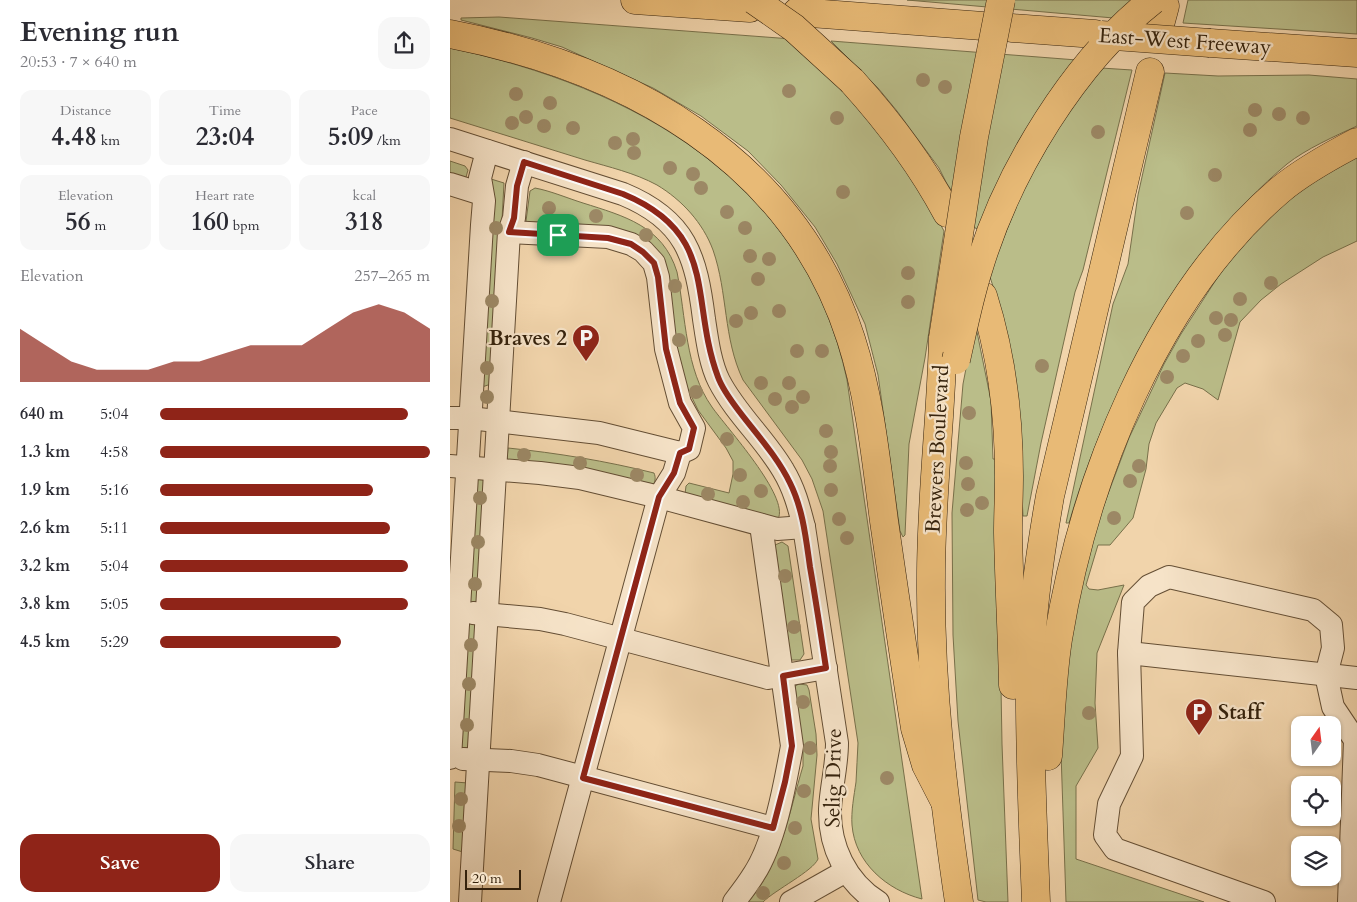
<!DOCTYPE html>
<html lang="en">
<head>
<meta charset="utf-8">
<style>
  :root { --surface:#fff; --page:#f7f7f7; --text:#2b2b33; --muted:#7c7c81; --accent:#8f2418 }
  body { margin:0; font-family:Cardo,serif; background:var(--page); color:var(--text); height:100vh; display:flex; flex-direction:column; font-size:19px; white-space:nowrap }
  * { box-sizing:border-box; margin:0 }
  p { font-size:16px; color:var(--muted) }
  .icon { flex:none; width:28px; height:28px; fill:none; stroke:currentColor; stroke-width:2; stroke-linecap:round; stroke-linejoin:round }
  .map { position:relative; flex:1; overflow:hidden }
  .sheet { display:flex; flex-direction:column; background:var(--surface); width:450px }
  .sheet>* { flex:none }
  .needle { width:32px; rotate:14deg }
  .buttons { position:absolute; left:841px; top:716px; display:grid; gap:10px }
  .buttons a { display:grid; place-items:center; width:50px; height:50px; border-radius:10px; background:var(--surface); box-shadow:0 1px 4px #0004; font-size:25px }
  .scale { position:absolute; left:15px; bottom:12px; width:56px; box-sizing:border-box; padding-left:5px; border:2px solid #35220c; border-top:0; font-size:14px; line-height:18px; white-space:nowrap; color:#35220c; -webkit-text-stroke:4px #f6e3c8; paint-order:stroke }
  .pin { position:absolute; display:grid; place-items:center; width:42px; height:42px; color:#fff; margin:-21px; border-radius:10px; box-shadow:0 2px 8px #0006 }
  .round { display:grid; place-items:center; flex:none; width:52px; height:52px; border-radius:15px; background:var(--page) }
  .overview { display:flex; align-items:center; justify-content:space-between; height:85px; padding:0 20px }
  h1 { font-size:28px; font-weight:700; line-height:38px }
  .metrics { display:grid; grid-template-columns:repeat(3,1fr); gap:8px; height:85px; padding:5px 20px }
  .metrics div { display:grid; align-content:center; border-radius:12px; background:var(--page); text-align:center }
  .metrics b { font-size:25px; font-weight:700 }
  .metrics small { font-size:14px; font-weight:400 }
  .metrics p { font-size:14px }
  .chart { height:140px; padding:10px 20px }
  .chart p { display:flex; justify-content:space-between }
  .chart svg { width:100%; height:90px; margin-top:5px; fill:var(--accent); opacity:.7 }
  .primary-button { display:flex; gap:10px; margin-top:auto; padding:10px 20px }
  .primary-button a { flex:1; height:58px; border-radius:15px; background:var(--accent); color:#fff; font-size:20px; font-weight:700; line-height:58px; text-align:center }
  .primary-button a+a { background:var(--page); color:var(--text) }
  ul { padding:0 20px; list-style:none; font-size:16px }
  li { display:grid; grid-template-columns:80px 60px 1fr; align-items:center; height:38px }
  li i { height:12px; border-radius:6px; background:var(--accent) }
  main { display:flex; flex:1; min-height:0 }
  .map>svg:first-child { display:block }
  .green { fill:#babd89; stroke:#78704a }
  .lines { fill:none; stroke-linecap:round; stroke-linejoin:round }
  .minor-casing { stroke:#644e34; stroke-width:24 }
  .highway-casing { stroke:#35220c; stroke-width:29 }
  .minor { stroke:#f6e3c8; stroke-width:22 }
  .highway { stroke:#e8ba76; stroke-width:28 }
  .highway-bridge-casing { stroke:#35220c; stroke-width:29; stroke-linecap:butt }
  .highway-bridge { stroke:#e8ba76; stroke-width:28 }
  .tree { fill:#9c8865 }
  .route-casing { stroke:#fff; stroke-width:10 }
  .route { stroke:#8f2418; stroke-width:6 }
  .labels { text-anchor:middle; stroke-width:4.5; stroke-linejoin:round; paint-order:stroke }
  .street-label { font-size:21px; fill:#35220c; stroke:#f6e3c8 }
  .poi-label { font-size:21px; font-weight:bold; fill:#35220c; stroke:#f6e3c8; text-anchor:end }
</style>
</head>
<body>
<main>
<section class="sheet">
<div class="overview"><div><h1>Evening run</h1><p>20:53 · 7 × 640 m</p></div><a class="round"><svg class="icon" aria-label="share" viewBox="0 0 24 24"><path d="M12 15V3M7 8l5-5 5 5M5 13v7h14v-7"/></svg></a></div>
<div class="metrics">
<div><p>Distance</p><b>4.48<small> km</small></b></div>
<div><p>Time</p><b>23:04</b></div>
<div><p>Pace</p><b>5:09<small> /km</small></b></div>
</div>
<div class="metrics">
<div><p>Elevation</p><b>56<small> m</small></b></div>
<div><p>Heart rate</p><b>160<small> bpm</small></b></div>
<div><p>kcal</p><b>318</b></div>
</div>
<div class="chart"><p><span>Elevation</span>257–265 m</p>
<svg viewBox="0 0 160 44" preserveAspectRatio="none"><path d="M0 44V18L10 26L20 34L30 38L40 38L50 38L60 34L70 34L80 30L90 26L100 26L110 26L120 18L130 10L140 6L150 10L160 18V44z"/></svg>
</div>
<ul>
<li><b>640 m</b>5:04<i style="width:92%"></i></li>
<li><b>1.3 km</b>4:58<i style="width:100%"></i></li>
<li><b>1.9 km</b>5:16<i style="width:79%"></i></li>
<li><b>2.6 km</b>5:11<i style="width:85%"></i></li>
<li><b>3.2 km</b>5:04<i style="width:92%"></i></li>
<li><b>3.8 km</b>5:05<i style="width:92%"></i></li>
<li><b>4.5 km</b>5:29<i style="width:67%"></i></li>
</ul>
<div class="primary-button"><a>Save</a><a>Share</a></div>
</section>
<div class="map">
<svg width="907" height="902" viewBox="0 0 907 902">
  <rect width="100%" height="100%" fill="#f1d4ab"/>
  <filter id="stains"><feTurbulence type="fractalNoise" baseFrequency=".004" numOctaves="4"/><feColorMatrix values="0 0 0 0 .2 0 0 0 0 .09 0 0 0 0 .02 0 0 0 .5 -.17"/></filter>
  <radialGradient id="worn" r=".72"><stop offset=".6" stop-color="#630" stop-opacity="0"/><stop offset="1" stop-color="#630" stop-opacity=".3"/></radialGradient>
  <!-- green -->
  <g class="green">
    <path d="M457,0H703L698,21Z"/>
    <path d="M738,0H907V34L733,23Z"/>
    <path d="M49,17L342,39L396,91L472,190L494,231L475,358L459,444L455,535L453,537L450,531L428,375L415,324L387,264L365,227L331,185L298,151L251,116L203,88L112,47L82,38L11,20V18Z"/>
    <path d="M381,41L627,60L529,229L525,228L496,182L489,168L447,111L428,88Z"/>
    <path d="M0,48C184,87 355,181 397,380L472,899C437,890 405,863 402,825C401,811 404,796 406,782C407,769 407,756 408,743L373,511L362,479L352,460L293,380C273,338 278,293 263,250C253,223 232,200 207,185C185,173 159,167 135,160C90,146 45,132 0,118Z"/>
    <path d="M651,68L682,70L633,270L625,292L591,443L577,516H573L568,422L560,359L554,320L539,274L574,187L612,122Z"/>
    <path d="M715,73L768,76L859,75L907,79V126C885,136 856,149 837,164C731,253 657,392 619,523H616L663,304L678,264L688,195Z"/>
    <path d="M907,155V241L873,257L831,284L811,300L790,322L768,400L753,389L735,383L727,388L706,423L699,444L696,469L683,518L660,545H648L636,585L639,589L648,590L674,585L647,653L645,703L648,748L626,786V859L754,902H616L610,722L627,597L646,526L679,438L714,364L731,334L773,269L793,244L839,197Z"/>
    <path d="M0,161L15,166L18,170L16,177L14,179L0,176Z"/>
    <path d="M41,179L54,183L43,388L38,385L32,387Z"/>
    <path d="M85,188C101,191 117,198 133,203C174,216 213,226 227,272C236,317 235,369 262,407C276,427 340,497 328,519L235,494L236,486L239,483L279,493L283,474V461L276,448L248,410L234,381L206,259L78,225L76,221L80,191Z"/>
    <path d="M525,322L541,401L543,459H547L552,744L558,902H536L528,900L508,721L503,635L502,513L513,384Z"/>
    <path d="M58,448C107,453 156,461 204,473C206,478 205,480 204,484L57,460Z"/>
    <path d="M25,479H35L31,601L19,603Z"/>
    <path d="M332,542L338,546L354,654L350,660H341L325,545Z"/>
    <path d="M18,623L28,624L20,748H11Z"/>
    <path d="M349,684L357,685L359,690L366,734L367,755L361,819L368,859C363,871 325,890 313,902H298C331,864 339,813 353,766V752L345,686Z"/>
    <path d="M5,782L18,783L16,853L3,849Z"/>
  </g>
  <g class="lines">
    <!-- minor casing -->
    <g class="minor-casing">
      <g id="minor">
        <path d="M0,139L173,194C236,220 246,256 254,319C257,339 260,363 269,381C286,414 315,439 333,470C344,488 349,507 354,527L387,743C387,766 381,787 380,809C379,846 396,882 428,902"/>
        <path d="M0,184L32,194"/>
        <path d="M59,232L158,237L181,244L193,251L204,263L208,277L216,349L230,403L244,428L239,449L230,453L224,473L209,497L99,902"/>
        <path d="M0,418H20L149,433L230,453"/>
        <path d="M0,466L90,473L130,478L209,497L327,529L354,527"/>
        <path d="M23,613L90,619L115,624L318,678L376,668"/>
        <path d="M679,653L907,678"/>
        <path d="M0,758L32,225L34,201L30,178L37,151"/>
        <path d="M13,759L61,761L88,765L323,828"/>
        <path d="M20,902L59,232L64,218L67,186L74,162"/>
        <path d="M284,902C291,893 298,884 304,874C325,842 335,784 342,746L311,525"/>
        <path d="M341,902L396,871"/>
        <path d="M814,902L665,849L655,835L659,804L682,756L679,653L683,602L699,586L719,577L863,610L881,625L883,648L876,675L883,707L905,740L899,902"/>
      </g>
    </g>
    <!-- highway casing -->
    <g class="highway-casing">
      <g id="highway">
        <path d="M185,0L300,8"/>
        <path d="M347,12L533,26"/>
        <path d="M711,21L715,6"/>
        <path d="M562,28L645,34"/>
        <path d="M0,34C176,68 343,158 401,339C420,398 426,460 434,521C444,590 454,659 465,728L476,765L495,802"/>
        <path d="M760,43L907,53"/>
        <path d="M402,81C439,122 471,164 497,213"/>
        <path d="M533,296C551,353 559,415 559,476C559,495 558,514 558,533C559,583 562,634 563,685"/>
        <path d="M493,338C491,418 481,497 481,577C480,686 493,794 509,902"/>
        <path d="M598,756C601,717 602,678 608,639C634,480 705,297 830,190C853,171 880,156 907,142"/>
        <path d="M586,902C583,825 579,747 580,670C581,612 590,553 600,496L700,72"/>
      </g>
    </g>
    <!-- minor -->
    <use href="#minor" class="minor"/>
    <!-- highway -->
    <use href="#highway" class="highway"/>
    <!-- highway-bridge casing -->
    <g class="highway-bridge-casing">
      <g id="highway-bridge">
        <path d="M304,0L344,28L402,81"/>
        <path d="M651,35L760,43"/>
        <path d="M493,338L524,137L551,0"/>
        <path d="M506,360C513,329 519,298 529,267C558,171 624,62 703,0"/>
      </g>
    </g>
    <!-- highway-bridge -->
    <use href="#highway-bridge" class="highway-bridge"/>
  </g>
  <!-- trees -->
  <g class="tree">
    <circle cx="473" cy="80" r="7"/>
    <circle cx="495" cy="87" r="7"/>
    <circle cx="339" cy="91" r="7"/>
    <circle cx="66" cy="94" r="7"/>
    <circle cx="100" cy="103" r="7"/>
    <circle cx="805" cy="110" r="7"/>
    <circle cx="829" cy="114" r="7"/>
    <circle cx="76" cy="117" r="7"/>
    <circle cx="387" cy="118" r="7"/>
    <circle cx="853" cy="118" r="7"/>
    <circle cx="62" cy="123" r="7"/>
    <circle cx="94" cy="126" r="7"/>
    <circle cx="123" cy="128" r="7"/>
    <circle cx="800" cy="130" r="7"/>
    <circle cx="648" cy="132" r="7"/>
    <circle cx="183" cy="139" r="7"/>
    <circle cx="165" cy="143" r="7"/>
    <circle cx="184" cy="153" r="7"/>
    <circle cx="220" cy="168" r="7"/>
    <circle cx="243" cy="174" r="7"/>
    <circle cx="765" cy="175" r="7"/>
    <circle cx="251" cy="188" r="7"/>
    <circle cx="393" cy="192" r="7"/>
    <circle cx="99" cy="208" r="7"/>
    <circle cx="277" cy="212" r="7"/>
    <circle cx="737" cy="213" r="7"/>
    <circle cx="146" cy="216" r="7"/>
    <circle cx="46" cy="228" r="7"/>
    <circle cx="295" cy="228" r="7"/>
    <circle cx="196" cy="235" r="7"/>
    <circle cx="300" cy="256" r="7"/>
    <circle cx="319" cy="259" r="7"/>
    <circle cx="458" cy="273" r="7"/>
    <circle cx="308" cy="279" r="7"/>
    <circle cx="821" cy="283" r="7"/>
    <circle cx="225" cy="286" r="7"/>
    <circle cx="790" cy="299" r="7"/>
    <circle cx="42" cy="301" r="7"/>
    <circle cx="458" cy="302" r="7"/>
    <circle cx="329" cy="311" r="7"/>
    <circle cx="301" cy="313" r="7"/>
    <circle cx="766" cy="318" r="7"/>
    <circle cx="781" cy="320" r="7"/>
    <circle cx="286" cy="321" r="7"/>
    <circle cx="775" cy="335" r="7"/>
    <circle cx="229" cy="340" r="7"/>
    <circle cx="748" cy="341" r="7"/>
    <circle cx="347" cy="351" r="7"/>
    <circle cx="372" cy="351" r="7"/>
    <circle cx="733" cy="356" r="7"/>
    <circle cx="592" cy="366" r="7"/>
    <circle cx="37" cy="368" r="7"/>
    <circle cx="717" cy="377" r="7"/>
    <circle cx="311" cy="383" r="7"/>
    <circle cx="339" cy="383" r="7"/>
    <circle cx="246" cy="392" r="7"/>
    <circle cx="37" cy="397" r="7"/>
    <circle cx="353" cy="397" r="7"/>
    <circle cx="325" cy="399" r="7"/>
    <circle cx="342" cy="407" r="7"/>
    <circle cx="519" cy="413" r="7"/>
    <circle cx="376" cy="431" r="7"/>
    <circle cx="277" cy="439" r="7"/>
    <circle cx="381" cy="452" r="7"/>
    <circle cx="74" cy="455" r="7"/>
    <circle cx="130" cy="463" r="7"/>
    <circle cx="516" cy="463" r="7"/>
    <circle cx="380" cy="466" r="7"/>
    <circle cx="689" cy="466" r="7"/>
    <circle cx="187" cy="475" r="7"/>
    <circle cx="290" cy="475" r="7"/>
    <circle cx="680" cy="481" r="7"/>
    <circle cx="518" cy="484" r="7"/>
    <circle cx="381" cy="490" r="7"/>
    <circle cx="311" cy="491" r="7"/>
    <circle cx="258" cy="494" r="7"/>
    <circle cx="30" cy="498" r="7"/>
    <circle cx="293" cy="502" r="7"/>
    <circle cx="532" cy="503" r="7"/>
    <circle cx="517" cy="510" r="7"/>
    <circle cx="664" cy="518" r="7"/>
    <circle cx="389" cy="519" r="7"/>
    <circle cx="397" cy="538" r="7"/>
    <circle cx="28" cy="542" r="7"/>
    <circle cx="335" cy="576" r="7"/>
    <circle cx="25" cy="584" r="7"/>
    <circle cx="344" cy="627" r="7"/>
    <circle cx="21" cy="645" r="7"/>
    <circle cx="19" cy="684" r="7"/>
    <circle cx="353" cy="702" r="7"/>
    <circle cx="639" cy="713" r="7"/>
    <circle cx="17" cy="725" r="7"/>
    <circle cx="360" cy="748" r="7"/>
    <circle cx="437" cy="778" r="7"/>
    <circle cx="354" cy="791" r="7"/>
    <circle cx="11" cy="799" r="7"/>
    <circle cx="9" cy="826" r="7"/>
    <circle cx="345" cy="828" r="7"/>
    <circle cx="334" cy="863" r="7"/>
    <circle cx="313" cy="893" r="7"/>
  </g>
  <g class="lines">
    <!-- route casing -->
    <g class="route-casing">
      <path id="route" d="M74,162L173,194C270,234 239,299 268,377C273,391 283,403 292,415C309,437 328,458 340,483C353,509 356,539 360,567C366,601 371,635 376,668L333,676L342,746L335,782L323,828L133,778L209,497L224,473L230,453L239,449L244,428L230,403L216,349L208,277L204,263L193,252L181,244L158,238L59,232L64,218L67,186Z"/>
    </g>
    <!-- route -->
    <use href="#route" class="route"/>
  </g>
  <!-- icons -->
  <defs>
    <g id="parking-pin" transform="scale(1.4375)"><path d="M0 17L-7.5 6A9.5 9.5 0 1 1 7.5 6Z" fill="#8f2418" stroke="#f6e3c8"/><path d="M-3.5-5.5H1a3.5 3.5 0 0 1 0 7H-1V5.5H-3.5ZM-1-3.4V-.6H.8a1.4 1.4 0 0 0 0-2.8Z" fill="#fff"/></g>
  </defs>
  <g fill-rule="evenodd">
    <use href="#parking-pin" x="136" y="338"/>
    <use href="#parking-pin" x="749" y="712"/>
  </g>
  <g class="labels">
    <!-- street labels -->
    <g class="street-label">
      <text transform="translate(735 41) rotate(4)" y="7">East-West Freeway</text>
      <text transform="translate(487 449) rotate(-87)" y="7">Brewers Boulevard</text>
      <text transform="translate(383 778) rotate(-89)" y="7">Selig Drive</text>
    </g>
    <!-- poi labels -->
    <g class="poi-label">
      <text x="117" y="345">Braves 2</text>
      <text x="768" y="719" text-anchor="start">Staff</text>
    </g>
  </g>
  <rect width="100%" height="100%" filter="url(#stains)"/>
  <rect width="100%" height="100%" fill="url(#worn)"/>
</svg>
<div class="buttons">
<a><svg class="needle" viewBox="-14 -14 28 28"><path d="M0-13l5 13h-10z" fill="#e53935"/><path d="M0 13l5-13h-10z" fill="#7c7c81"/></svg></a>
<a><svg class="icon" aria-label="locate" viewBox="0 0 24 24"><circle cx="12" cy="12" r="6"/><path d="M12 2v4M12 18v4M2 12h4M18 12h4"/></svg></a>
<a><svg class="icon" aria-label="layers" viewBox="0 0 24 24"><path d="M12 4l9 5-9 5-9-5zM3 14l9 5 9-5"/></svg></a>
</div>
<div class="scale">20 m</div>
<div class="pin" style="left:108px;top:235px;background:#1e9e55"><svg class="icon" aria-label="arrive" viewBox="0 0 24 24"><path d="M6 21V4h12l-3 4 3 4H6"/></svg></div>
</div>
</main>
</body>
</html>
